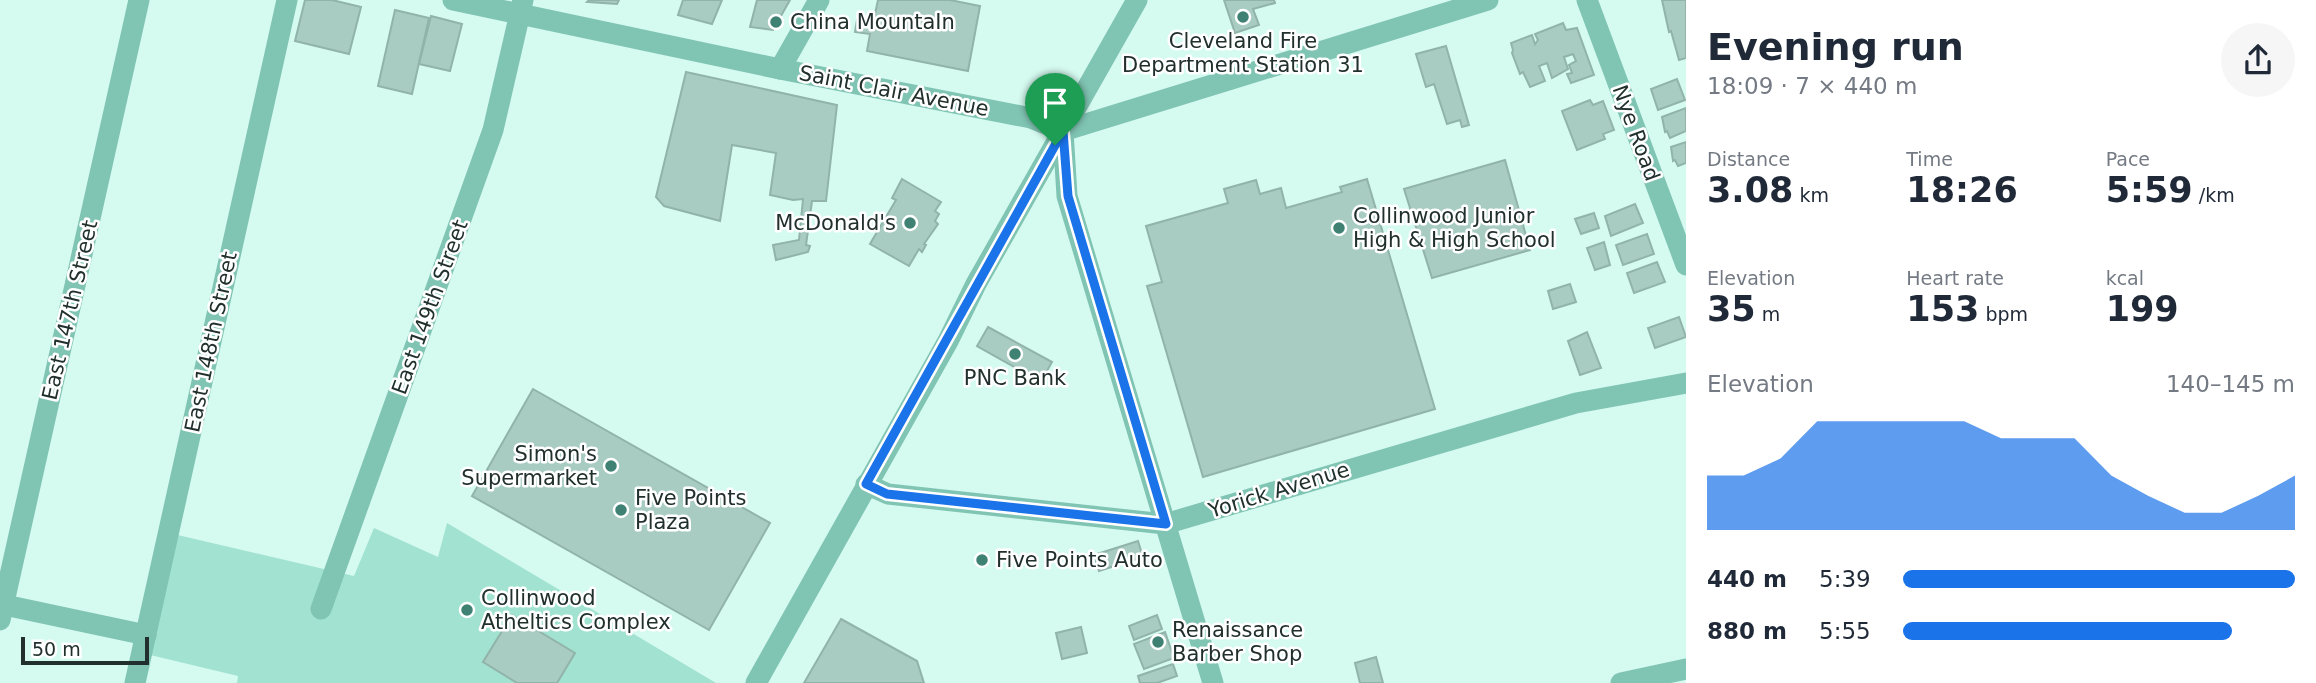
<!DOCTYPE html>
<html lang="en">
<head>
<meta charset="utf-8">
<style>
  :root { --surface:#fff; --page:#f6f6f7; --text:#1f2937; --muted:#747a83; --accent:#1a73e8 }
  body { margin:0; font-family:"DejaVu Sans",sans-serif; background:var(--page); color:var(--text); height:100vh; display:flex; flex-direction:column; font-size:26px; white-space:nowrap }
  * { box-sizing:border-box; margin:0 }
  p { font-size:23px; color:var(--muted) }
  .icon { flex:none; width:38px; height:38px; fill:none; stroke:currentColor; stroke-width:2; stroke-linecap:round; stroke-linejoin:round }
  .map { position:relative; flex:1; overflow:hidden }
  .details { display:flex; flex-direction:column; background:var(--surface); width:630px }
  .details>* { flex:none }
  .scale { position:absolute; left:21px; bottom:18px; width:128px; box-sizing:border-box; padding-left:7px; border:4px solid #21302c; border-top:0; font-size:19px; line-height:24px; white-space:nowrap; color:#21302c; -webkit-text-stroke:5px #fff; paint-order:stroke }
  .pin { position:absolute; display:grid; place-items:center; width:60px; height:60px; color:#fff; margin:-72px -30px; border-radius:50% 50% 50% 0; rotate:-45deg; box-shadow:0 0 7px #0007 }
  .pin .icon { rotate:45deg }
  .round { display:grid; place-items:center; flex:none; width:74px; height:74px; border-radius:37px; background:var(--page) }
  .overview { display:flex; align-items:center; justify-content:space-between; height:119px; padding:0 21px }
  h1 { font-size:38px; font-weight:600; line-height:52px }
  .metrics { display:grid; grid-template-columns:repeat(3,1fr); gap:10px; height:119px; padding:7px 21px }
  .metrics div { display:grid; align-content:center }
  .metrics b { font-size:35px; font-weight:600 }
  .metrics small { font-size:19px; font-weight:400 }
  .metrics p { font-size:19px }
  .chart { height:196px; padding:14px 21px }
  .chart p { display:flex; justify-content:space-between }
  .chart svg { width:100%; height:126px; margin-top:7px; fill:var(--accent); opacity:.7 }
  ul { padding:0 21px; list-style:none; font-size:23px }
  li { display:grid; grid-template-columns:112px 84px 1fr; align-items:center; height:52px }
  li i { height:18px; border-radius:9px; background:var(--accent) }
  main { display:flex; flex:1; min-height:0 }
  .map>svg:first-child { display:block }
  .green { fill:#a2e2d1 }
  .building { fill:#a8ccc2; stroke:#91b3aa; stroke-width:2 }
  .lines { fill:none; stroke-linecap:round; stroke-linejoin:round }
  .minor { stroke:#80c4b3; stroke-width:21 }
  .route-casing { stroke:#fff; stroke-width:14 }
  .route { stroke:#1a73e8; stroke-width:9 }
  .poi-dot { fill:#3f8173; stroke:#fff; stroke-width:2.5 }
  .labels { text-anchor:middle; stroke-width:5; stroke-linejoin:round; paint-order:stroke }
  .poi-label { font-size:21px; fill:#21302c; stroke:#fff; text-anchor:start }
  .street-label { font-size:21px; fill:#21302c; stroke:#fff }
</style>
</head>
<body>
<main>
<div class="map">
<svg width="1686" height="683" viewBox="0 0 1686 683">
  <rect width="100%" height="100%" fill="#d5faf0"/>
  <!-- green -->
  <path class="green" d="M447,523L716,683H237L238,676L142,653L169,533L354,576L374,528L438,557Z"/>
  <!-- building -->
  <g class="building">
    <path d="M305,0H332L361,7L349,54L295,41Z"/>
    <path d="M589,0H619L617,4L587,2Z"/>
    <path d="M683,0H722L712,24L678,15Z"/>
    <path d="M757,0H790L773,30L750,27Z"/>
    <path d="M878,0H950L980,6L968,71L867,51L870,34L855,32L857,20L873,23Z"/>
    <path d="M1224,0H1274L1275,3L1253,9L1259,25L1235,33Z"/>
    <path d="M1662,0H1686V58L1679,60L1671,31L1669,32Z"/>
    <path d="M395,10L429,18L412,94L378,86Z"/>
    <path d="M431,16L462,24L450,71L419,64Z"/>
    <path d="M1563,23L1566,30L1577,28L1594,75L1571,83L1567,74L1572,73L1569,65L1576,61L1573,54L1564,57L1568,69L1552,78L1547,63L1539,66L1545,81L1530,87L1523,72L1520,74L1512,53L1513,50L1511,43L1532,35L1535,44L1538,40L1535,34Z"/>
    <path d="M1446,46L1469,125L1462,127L1460,120L1447,124L1434,84L1426,87L1416,54Z"/>
    <path d="M686,72L837,105L826,201H812L806,245L810,246L808,252L776,260L773,245L799,240L803,199L793,200L770,195L776,153L732,145L720,221L664,206L656,197Z"/>
    <path d="M1677,79L1685,100L1658,110L1651,89Z"/>
    <path d="M1590,100L1593,105L1603,101L1614,130L1603,134L1605,139L1577,150L1562,111Z"/>
    <path d="M1686,108V131L1670,138L1667,131L1665,132L1662,117Z"/>
    <path d="M1686,142V163L1678,166L1675,160L1673,161L1671,147Z"/>
    <path d="M1505,160L1530,250L1432,278L1404,189Z"/>
    <path d="M902,179L941,202L935,211L939,214L935,221L938,224L924,244L926,245L922,252L919,249L909,266L870,244L896,200L892,198Z"/>
    <path d="M1367,179L1435,409L1203,477L1147,286L1162,282L1146,226L1228,203L1224,189L1256,180L1260,194L1281,188L1286,208L1342,192L1340,187Z"/>
    <path d="M1635,204L1643,223L1611,236L1605,216Z"/>
    <path d="M1594,213L1599,228L1581,234L1575,219Z"/>
    <path d="M1647,234L1654,254L1623,265L1616,245Z"/>
    <path d="M1604,242L1610,265L1595,270L1587,248Z"/>
    <path d="M1657,262L1665,282L1634,293L1627,273Z"/>
    <path d="M1570,284L1576,302L1553,309L1548,291Z"/>
    <path d="M1679,317L1686,337L1655,348L1648,328Z"/>
    <path d="M988,327L1052,362L1041,382L977,346Z"/>
    <path d="M1587,332L1601,368L1580,375L1568,341Z"/>
    <path d="M533,389L770,523L709,630L472,496Z"/>
    <path d="M1138,541L1143,557L1099,571L1094,555Z"/>
    <path d="M512,615L575,653L557,683H517L483,662Z"/>
    <path d="M1157,615L1162,629L1134,640L1129,626Z"/>
    <path d="M841,619L917,661L924,683H804Z"/>
    <path d="M1081,627L1087,653L1062,659L1056,633Z"/>
    <path d="M1165,632L1174,658L1144,669L1134,644Z"/>
    <path d="M1376,657L1383,683H1360L1355,663Z"/>
    <path d="M1173,664L1177,676L1157,683H1140L1138,676Z"/>
  </g>
  <g class="lines">
    <!-- minor -->
    <g class="minor">
      <path d="M453,0L780,69L1031,118L1063,131L1488,0"/>
      <path d="M1587,0L1686,265"/>
      <path d="M780,69L819,0"/>
      <path d="M1063,131L1067,196L1213,683"/>
      <path d="M866,484L888,494L1165,524L1576,403L1686,383"/>
      <path d="M0,604L146,635"/>
      <path d="M321,609L493,130L523,0"/>
      <path d="M0,620L139,0"/>
      <path d="M135,683L287,0"/>
      <path d="M756,683L948,341L976,284L1137,0"/>
      <path d="M1621,683L1686,669"/>
    </g>
  </g>
  <g class="lines">
    <!-- route casing -->
    <g class="route-casing">
      <path id="route" d="M1063,131L1068,196L1166,524L887,494L866,484Z"/>
    </g>
    <!-- route -->
    <use href="#route" class="route"/>
  </g>
  <!-- markers -->
  <g class="poi-dot">
    <circle cx="1243" cy="17" r="7"/>
    <circle cx="776" cy="22" r="7"/>
    <circle cx="910" cy="223" r="7"/>
    <circle cx="1339" cy="228" r="7"/>
    <circle cx="1015" cy="354" r="7"/>
    <circle cx="611" cy="466" r="7"/>
    <circle cx="621" cy="510" r="7"/>
    <circle cx="982" cy="560" r="7"/>
    <circle cx="467" cy="610" r="7"/>
    <circle cx="1158" cy="642" r="7"/>
  </g>
  <g class="labels">
    <!-- poi labels -->
    <g class="poi-label">
      <text x="790" y="29">China MountaIn</text>
      <text x="1243" y="48" text-anchor="middle">Cleveland Fire<tspan x="1243" dy="24">Department Station 31</tspan></text>
      <text x="1353" y="223">Collinwood Junior<tspan x="1353" dy="24">High &amp; High School</tspan></text>
      <text x="896" y="230" text-anchor="end">McDonald's</text>
      <text x="1015" y="385" text-anchor="middle">PNC Bank</text>
      <text x="597" y="461" text-anchor="end">Simon's<tspan x="597" dy="24">Supermarket</tspan></text>
      <text x="635" y="505">Five Points<tspan x="635" dy="24">Plaza</tspan></text>
      <text x="996" y="567">Five Points Auto</text>
      <text x="481" y="605">Collinwood<tspan x="481" dy="24">Atheltics Complex</tspan></text>
      <text x="1172" y="637">Renaissance<tspan x="1172" dy="24">Barber Shop</tspan></text>
    </g>
    <!-- street labels -->
    <g class="street-label">
      <text transform="translate(894 91) rotate(11)" y="7">Saint Clair Avenue</text>
      <text transform="translate(1636 133) rotate(70)" y="7">Nye Road</text>
      <text transform="translate(430 307) rotate(-70)" y="7">East 149th Street</text>
      <text transform="translate(70 310) rotate(-77)" y="7">East 147th Street</text>
      <text transform="translate(211 342) rotate(-78)" y="7">East 148th Street</text>
      <text transform="translate(1279 490) rotate(-17)" y="7">Yorick Avenue</text>
    </g>
  </g>
</svg>
<div class="scale">50 m</div>
<div class="pin" style="left:1055px;top:145px;background:#1e9e55"><svg class="icon" aria-label="arrive" viewBox="0 0 24 24"><path d="M6 21V4h12l-3 4 3 4H6"/></svg></div>
</div>
<section class="details">
<div class="overview"><div><h1>Evening run</h1><p>18:09 · 7 × 440 m</p></div><a class="round"><svg class="icon" aria-label="share" viewBox="0 0 24 24"><path d="M12 15V3M7 8l5-5 5 5M5 13v7h14v-7"/></svg></a></div>
<div class="metrics">
<div><p>Distance</p><b>3.08<small> km</small></b></div>
<div><p>Time</p><b>18:26</b></div>
<div><p>Pace</p><b>5:59<small> /km</small></b></div>
</div>
<div class="metrics">
<div><p>Elevation</p><b>35<small> m</small></b></div>
<div><p>Heart rate</p><b>153<small> bpm</small></b></div>
<div><p>kcal</p><b>199</b></div>
</div>
<div class="chart"><p><span>Elevation</span>140–145 m</p>
<svg viewBox="0 0 160 44" preserveAspectRatio="none"><path d="M0 44V25L10 25L20 19L30 6L40 6L50 6L60 6L70 6L80 12L90 12L100 12L110 25L120 32L130 38L140 38L150 32L160 25V44z"/></svg>
</div>
<ul>
<li><b>440 m</b>5:39<i style="width:100%"></i></li>
<li><b>880 m</b>5:55<i style="width:84%"></i></li>
</ul>
</section>
</main>
</body>
</html>
